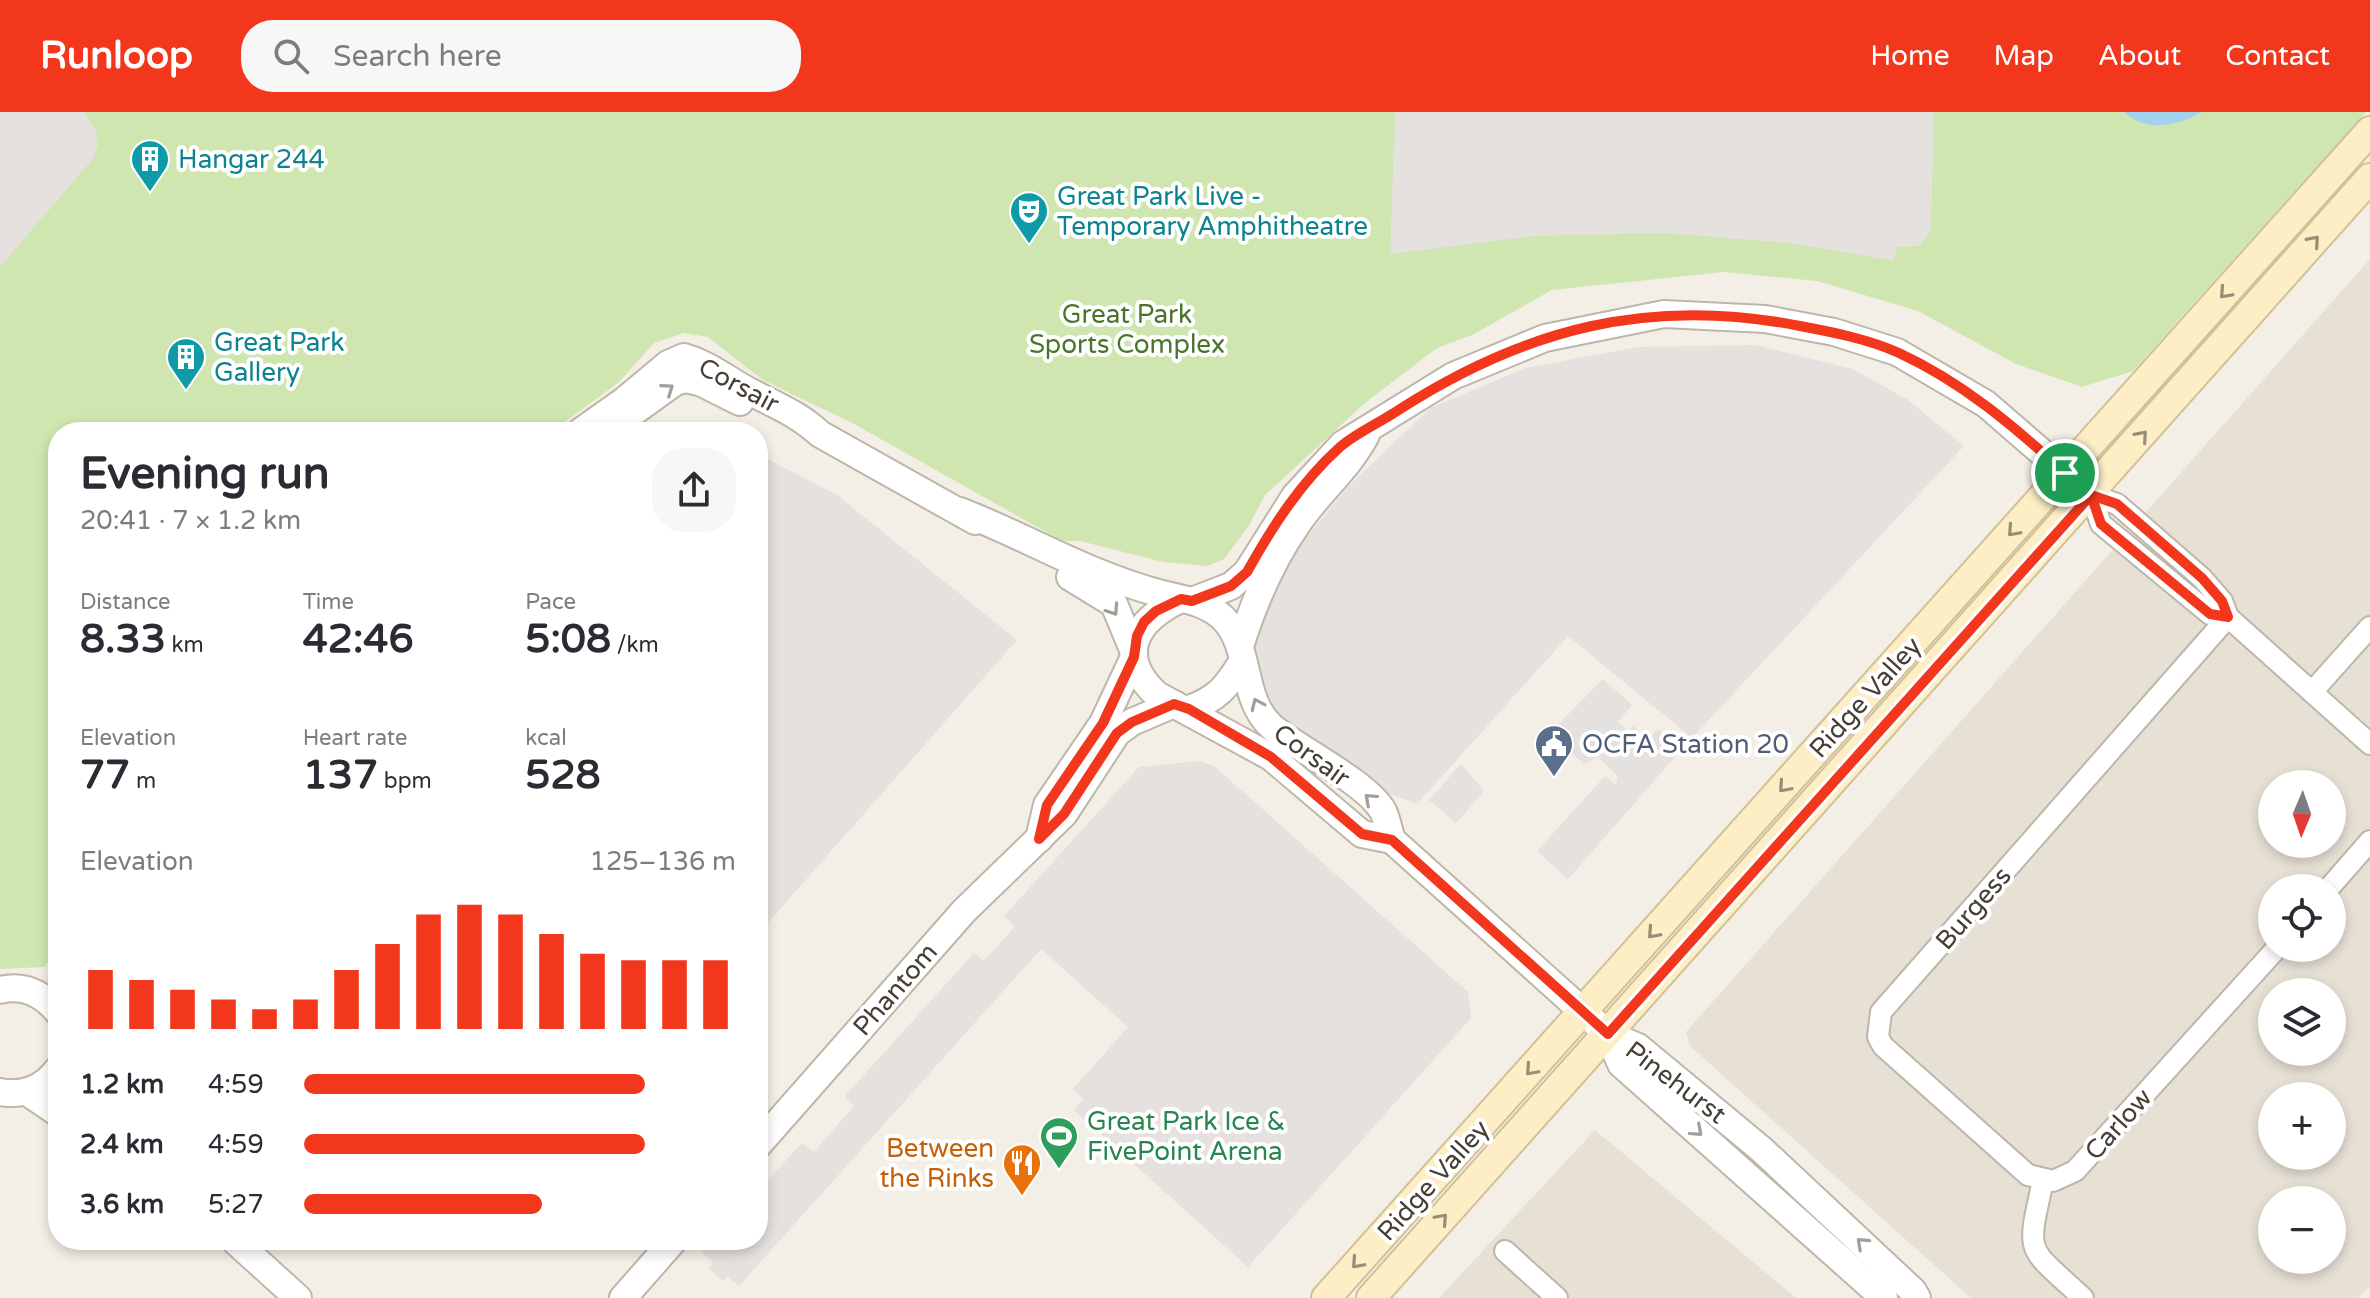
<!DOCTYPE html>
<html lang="en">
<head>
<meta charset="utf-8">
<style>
  :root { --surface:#fff; --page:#f7f7f7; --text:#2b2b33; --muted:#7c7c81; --accent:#f3371d }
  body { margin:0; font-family:"Varela Round",sans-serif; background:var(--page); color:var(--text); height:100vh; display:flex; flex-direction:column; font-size:30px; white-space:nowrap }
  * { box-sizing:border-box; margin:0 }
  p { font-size:26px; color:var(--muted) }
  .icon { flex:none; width:44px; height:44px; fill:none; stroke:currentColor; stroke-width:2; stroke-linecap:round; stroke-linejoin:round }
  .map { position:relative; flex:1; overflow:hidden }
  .panel { position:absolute; left:48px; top:310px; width:720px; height:828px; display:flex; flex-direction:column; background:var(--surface); border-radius:32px; box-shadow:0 4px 12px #0003 }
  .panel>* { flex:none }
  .needle { width:52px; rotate:182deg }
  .fabs { position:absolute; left:2258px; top:658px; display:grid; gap:16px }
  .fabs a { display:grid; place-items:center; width:88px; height:88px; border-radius:50%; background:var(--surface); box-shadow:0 4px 12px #0003; font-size:40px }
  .pin { position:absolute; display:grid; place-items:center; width:68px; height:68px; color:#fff; margin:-34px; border:4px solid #fff; border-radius:50%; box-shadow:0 2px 8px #0007 }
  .round { display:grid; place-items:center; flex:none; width:84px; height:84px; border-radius:32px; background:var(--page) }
  .summary { display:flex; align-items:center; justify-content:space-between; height:136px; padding:0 32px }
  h1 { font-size:44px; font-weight:700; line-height:60px }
  .metrics { display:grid; grid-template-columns:repeat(3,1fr); gap:12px; height:136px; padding:8px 32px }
  .metrics div { display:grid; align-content:center }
  .metrics b { font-size:40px; font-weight:700 }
  .metrics small { font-size:22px; font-weight:400 }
  .metrics p { font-size:22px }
  .chart { height:224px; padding:16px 32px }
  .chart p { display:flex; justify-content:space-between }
  .chart svg { width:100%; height:144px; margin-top:8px; stroke:var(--accent); stroke-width:6 }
  ul { padding:0 32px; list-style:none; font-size:26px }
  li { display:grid; grid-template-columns:128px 96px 1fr; align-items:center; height:60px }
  li i { height:20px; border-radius:10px; background:var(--accent) }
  header { display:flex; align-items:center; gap:48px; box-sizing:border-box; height:112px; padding:0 40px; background:var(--accent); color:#fff }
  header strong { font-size:38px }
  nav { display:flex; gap:44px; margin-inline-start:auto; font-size:28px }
  .search { width:560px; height:72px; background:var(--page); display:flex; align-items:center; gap:20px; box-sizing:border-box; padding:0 28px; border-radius:32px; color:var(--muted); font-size:30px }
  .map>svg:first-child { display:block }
  .residential { fill:#e6e0d5; fill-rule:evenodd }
  .green { fill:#cfe6b0 }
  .parking { fill:#e4e1de }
  .water { fill:#a4d2ee }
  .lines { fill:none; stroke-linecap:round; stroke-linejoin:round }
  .minor-casing { stroke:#beb6a9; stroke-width:24 }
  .tertiary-casing { stroke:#beb6a9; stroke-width:30 }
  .secondary-casing { stroke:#d1c198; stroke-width:32 }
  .minor { stroke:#fff; stroke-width:20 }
  .tertiary { stroke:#fff; stroke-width:26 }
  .secondary { stroke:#fdeec6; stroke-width:28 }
  .oneway { stroke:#988e77 }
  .oneway2 { stroke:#a29f9a }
  .route-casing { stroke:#fff; stroke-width:16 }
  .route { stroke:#f3371d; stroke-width:10 }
  .labels { text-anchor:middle; stroke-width:8; stroke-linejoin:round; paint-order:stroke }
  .culture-label { font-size:26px; fill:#0d838f; stroke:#fff; text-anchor:start }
  .park-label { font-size:26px; fill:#49752b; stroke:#fff }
  .street-label { font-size:26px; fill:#453f36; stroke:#fff }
  .service-label { font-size:26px; fill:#4e5e75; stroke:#fff; text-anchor:start }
  .leisure-label { font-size:26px; fill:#27864d; stroke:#fff; text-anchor:start }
  .food-label { font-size:26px; fill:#c56008; stroke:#fff; text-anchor:end }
</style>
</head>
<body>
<header>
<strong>Runloop</strong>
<div class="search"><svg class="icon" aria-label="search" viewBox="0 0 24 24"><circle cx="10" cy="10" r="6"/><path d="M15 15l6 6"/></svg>Search here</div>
<nav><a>Home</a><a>Map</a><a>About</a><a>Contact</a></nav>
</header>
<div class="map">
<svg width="2370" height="1186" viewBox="0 0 2370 1186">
  <rect width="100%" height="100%" fill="#f3efe6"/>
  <!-- residential -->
  <g class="residential">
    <path d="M2370,147V1174L2358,1186H1971L1690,934L1686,920ZM2272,672H2332V732H2272ZM2272,776H2332V836H2272ZM2272,880H2332V940H2272ZM2272,984H2332V1044H2272ZM2272,1088H2332V1148H2272Z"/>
    <path d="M1595,1018L1796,1186H1439Z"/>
  </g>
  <!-- green -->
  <path class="green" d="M0,0H2366L2133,259L2082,275L2016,252L1918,199L1817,169L1724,160L1552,178L1472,223L1437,236L1366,290L1265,383L1250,412L1224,447L1207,454L1163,450L1080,429H1062L854,312L763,268L708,225L684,221L654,231L618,271L551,320H58V838L44,855L0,857Z"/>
  <!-- parking -->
  <g class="parking">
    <path d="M0,0H84L96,19L98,32L93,47L0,155Z"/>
    <path d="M1395,0H1934L1931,118L1920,134L1897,135L1894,149L1789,131L1664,121L1534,124L1390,142Z"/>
    <path d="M1755,233L1853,257L1908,288L1964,334L1692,626L1568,524L1417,692L1348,667L1255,590V489L1345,378L1430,296L1526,256L1637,235Z"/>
    <path d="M758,342L837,383L1017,528L758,822Z"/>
    <path d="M1603,567L1632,593L1618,610L1628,619L1633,614L1648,627L1658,617L1681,638L1568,767L1537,739L1605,664L1616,673L1618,664L1598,645L1584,652L1550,621Z"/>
    <path d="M1200,649L1214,654L1468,880L1471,906L1248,1155L1074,998L1083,987L1073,977L1128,915L1041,837L739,1174L728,1165L723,1169L709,1157L713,1150L702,1140L713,1128H758V1079L802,1031L814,1040L854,994L845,984L974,841L984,849L1015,814L1004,804L1139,655Z"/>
    <path d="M1461,652L1484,679L1456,711L1429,688Z"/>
  </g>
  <!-- water -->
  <path class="water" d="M2124,0H2202C2178,14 2145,21 2124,0Z"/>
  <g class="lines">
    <!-- minor casing -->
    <g class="minor-casing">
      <g id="minor">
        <path d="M2091,383L2117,392L2202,466L2222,489L2228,505L2370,632"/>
        <path d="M2091,383L2101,412L2210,502L2228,505"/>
        <path d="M2228,505L1881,900L1878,925L1883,934L2028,1063L2053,1069L2075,1059L2277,836"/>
        <path d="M2312,580L2370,515"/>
        <path d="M2329,776L2370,729"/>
        <path d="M2043,1069C2026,1145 2026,1133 2083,1186"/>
        <path d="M1505,1139L1557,1186"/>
      </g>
    </g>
    <!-- tertiary casing -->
    <g class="tertiary-casing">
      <g id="tertiary">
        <path d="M621,309L675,270L686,267L702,271L740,290"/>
        <path d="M580,320L625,288L668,252L684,245C708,252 724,265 745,277C771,291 799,302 820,322L975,409"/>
        <path d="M960,399C1029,426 1089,463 1162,482C1183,487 1206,490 1223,506C1252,535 1240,587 1272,615C1299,638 1366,670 1383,699C1387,707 1389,719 1392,728L1608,922L1638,935L1761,1037L1913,1179L1917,1186"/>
        <path d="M1070,465L1114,492L1134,540"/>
        <path d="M1181,487C1136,508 1114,543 1157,583L1271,645L1362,722L1392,728"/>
        <path d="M1192,489L1231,474L1247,460L1295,384L1343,332L1453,264L1545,226L1664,202L1765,207L1834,220L1897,240L1986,292L2091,383"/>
        <path d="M1240,534C1254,490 1271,449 1298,411C1319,380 1348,357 1366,323"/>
        <path d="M1189,597C1217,587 1227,575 1242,550"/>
        <path d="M1039,727L1047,693L1103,611L1134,545"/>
        <path d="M0,878C24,872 43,882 58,900"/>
        <path d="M1608,922L1621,952L1884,1186"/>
        <path d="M0,980C24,984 43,977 58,957"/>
        <path d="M27,980L58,1001"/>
        <path d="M758,1033L964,799L1064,702L1117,621L1132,610L1174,592"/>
        <path d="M234,1128L298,1186"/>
        <path d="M623,1186L674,1128"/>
      </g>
    </g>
    <!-- secondary casing -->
    <g class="secondary-casing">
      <g id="secondary">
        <path d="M1326,1186L2370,19"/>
        <path d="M1371,1186L2370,66"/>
      </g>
    </g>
    <!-- minor -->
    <use href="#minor" class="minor"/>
    <!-- tertiary -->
    <use href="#tertiary" class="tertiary"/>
    <!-- secondary -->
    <use href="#secondary" class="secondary"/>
  </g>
  <!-- one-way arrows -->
  <defs><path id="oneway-chevron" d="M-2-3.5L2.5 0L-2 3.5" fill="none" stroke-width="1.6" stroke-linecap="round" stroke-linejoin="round" transform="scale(2)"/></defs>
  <g class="oneway">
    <use href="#oneway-chevron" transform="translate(2314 129) rotate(-49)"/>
    <use href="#oneway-chevron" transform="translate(2225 181) rotate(132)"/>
    <use href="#oneway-chevron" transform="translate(2142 324) rotate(-49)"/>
    <use href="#oneway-chevron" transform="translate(2013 419) rotate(132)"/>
    <use href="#oneway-chevron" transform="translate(1784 675) rotate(132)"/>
    <use href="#oneway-chevron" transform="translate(1653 821) rotate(132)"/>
    <use href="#oneway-chevron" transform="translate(1531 958) rotate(132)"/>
    <use href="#oneway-chevron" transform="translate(1442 1107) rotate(-48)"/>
    <use href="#oneway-chevron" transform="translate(1357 1151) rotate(132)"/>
  </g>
  <g class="oneway2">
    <use href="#oneway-chevron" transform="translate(668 277) rotate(-35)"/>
    <use href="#oneway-chevron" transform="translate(1113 498) rotate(56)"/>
    <use href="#oneway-chevron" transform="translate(1257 592) rotate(-114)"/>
    <use href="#oneway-chevron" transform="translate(1370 687) rotate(-138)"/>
    <use href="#oneway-chevron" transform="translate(1697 1019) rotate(42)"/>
    <use href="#oneway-chevron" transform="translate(1862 1131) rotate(-137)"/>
  </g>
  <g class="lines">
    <!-- route casing -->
    <g class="route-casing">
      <path id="route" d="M2065,361C2014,314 1962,270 1899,241C1868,227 1832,220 1800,214C1649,184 1524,217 1397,299C1379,311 1356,321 1340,335C1301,370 1272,415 1247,460L1231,474L1192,489L1181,487L1156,499L1144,510L1137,524L1134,545L1103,611L1047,693L1039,727L1064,702L1117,621L1132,610L1174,592L1189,597L1271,645L1362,722L1392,728L1608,922L2091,383L2117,392L2202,466L2222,489L2228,505L2210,502L2101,412L2091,383L2065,361"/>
    </g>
    <!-- route -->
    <use href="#route" class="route"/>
  </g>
  <!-- icons -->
  <defs>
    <g id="building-pin" transform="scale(2)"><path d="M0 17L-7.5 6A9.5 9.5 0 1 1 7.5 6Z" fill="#0f9aa8" stroke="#fff"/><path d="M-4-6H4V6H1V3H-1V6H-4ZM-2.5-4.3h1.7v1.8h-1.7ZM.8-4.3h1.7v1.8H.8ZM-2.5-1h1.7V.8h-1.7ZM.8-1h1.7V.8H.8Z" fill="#fff"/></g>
    <g id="theatre-pin" transform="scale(2)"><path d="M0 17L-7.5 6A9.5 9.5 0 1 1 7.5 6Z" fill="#0f9aa8" stroke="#fff"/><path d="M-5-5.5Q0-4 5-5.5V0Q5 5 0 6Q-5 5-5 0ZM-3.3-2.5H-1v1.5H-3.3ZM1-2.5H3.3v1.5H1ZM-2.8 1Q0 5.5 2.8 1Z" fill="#fff"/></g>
    <g id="civic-pin" transform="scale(2)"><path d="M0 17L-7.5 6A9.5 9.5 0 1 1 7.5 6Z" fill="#5c6f8a" stroke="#fff"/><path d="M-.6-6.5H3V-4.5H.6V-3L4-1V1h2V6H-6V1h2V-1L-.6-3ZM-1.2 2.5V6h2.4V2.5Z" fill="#fff"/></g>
    <g id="stadium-pin" transform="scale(2)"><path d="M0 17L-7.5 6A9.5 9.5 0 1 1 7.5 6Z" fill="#2e9e5b" stroke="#fff"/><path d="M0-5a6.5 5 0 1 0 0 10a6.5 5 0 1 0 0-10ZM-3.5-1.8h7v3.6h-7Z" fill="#fff"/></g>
    <g id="restaurant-pin" transform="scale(2)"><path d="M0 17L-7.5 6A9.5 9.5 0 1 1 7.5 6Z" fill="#e8710a" stroke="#fff"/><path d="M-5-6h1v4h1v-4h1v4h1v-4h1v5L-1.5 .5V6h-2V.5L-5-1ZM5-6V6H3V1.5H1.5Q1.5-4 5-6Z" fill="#fff"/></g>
  </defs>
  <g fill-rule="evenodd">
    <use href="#building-pin" x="150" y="47"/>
    <use href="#theatre-pin" x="1029" y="99"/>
    <use href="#building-pin" x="186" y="245"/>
    <use href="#civic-pin" x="1554" y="632"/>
    <use href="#stadium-pin" x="1059" y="1024"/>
    <use href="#restaurant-pin" x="1022" y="1051"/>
  </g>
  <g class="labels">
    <!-- culture labels -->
    <g class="culture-label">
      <text x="178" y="56">Hangar 244</text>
      <text x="1057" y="93">Great Park Live -<tspan x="1057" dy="30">Temporary Amphitheatre</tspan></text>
      <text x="214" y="239">Great Park<tspan x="214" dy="30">Gallery</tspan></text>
    </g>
    <!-- park labels -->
    <g class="park-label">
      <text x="1127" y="211">Great Park<tspan x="1127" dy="30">Sports Complex</tspan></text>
    </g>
    <!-- street labels -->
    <g class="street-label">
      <text transform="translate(739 273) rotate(28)" y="9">Corsair</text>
      <text transform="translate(1865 585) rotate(-48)" y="9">Ridge Valley</text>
      <text transform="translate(1312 643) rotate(36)" y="9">Corsair</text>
      <text transform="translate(1973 796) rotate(-49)" y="9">Burgess</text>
      <text transform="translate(895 877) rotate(-49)" y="9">Phantom</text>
      <text transform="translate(1676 970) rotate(37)" y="9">Pinehurst</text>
      <text transform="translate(2118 1012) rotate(-48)" y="9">Carlow</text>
      <text transform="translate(1433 1068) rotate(-48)" y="9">Ridge Valley</text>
    </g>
    <!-- service labels -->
    <g class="service-label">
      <text x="1582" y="641">OCFA Station 20</text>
    </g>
    <!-- leisure labels -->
    <g class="leisure-label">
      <text x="1087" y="1018">Great Park Ice &amp;<tspan x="1087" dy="30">FivePoint Arena</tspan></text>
    </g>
    <!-- food labels -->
    <g class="food-label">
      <text x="994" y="1045">Between<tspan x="994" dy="30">the Rinks</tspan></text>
    </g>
  </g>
</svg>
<div class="fabs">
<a><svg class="needle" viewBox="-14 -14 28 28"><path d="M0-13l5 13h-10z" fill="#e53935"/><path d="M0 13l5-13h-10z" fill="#7c7c81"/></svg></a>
<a><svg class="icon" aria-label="locate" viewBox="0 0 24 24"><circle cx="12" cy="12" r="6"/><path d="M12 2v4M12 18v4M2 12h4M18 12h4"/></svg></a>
<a><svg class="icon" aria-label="layers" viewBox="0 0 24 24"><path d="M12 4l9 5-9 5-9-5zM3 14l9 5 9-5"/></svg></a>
<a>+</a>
<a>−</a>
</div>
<div class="pin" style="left:2065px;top:361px;background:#1e9e55"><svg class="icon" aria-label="arrive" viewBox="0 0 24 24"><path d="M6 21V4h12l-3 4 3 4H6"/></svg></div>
<section class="panel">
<div class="summary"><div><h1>Evening run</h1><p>20:41 · 7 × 1.2 km</p></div><a class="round"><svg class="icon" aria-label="share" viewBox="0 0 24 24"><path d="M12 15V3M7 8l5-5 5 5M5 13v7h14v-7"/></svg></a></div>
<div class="metrics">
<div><p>Distance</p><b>8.33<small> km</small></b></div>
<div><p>Time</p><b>42:46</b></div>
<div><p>Pace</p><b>5:08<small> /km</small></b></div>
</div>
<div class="metrics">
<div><p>Elevation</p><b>77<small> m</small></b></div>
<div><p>Heart rate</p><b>137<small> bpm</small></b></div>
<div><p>kcal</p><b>528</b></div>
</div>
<div class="chart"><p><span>Elevation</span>125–136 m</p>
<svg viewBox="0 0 160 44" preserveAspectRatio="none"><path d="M5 44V26M15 44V29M25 44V32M35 44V35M45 44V38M55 44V35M65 44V26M75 44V18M85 44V9M95 44V6M105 44V9M115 44V15M125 44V21M135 44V23M145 44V23M155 44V23"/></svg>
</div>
<ul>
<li><b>1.2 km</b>4:59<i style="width:79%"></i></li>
<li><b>2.4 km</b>4:59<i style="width:79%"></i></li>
<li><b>3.6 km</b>5:27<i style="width:55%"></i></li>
</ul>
</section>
</div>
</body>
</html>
